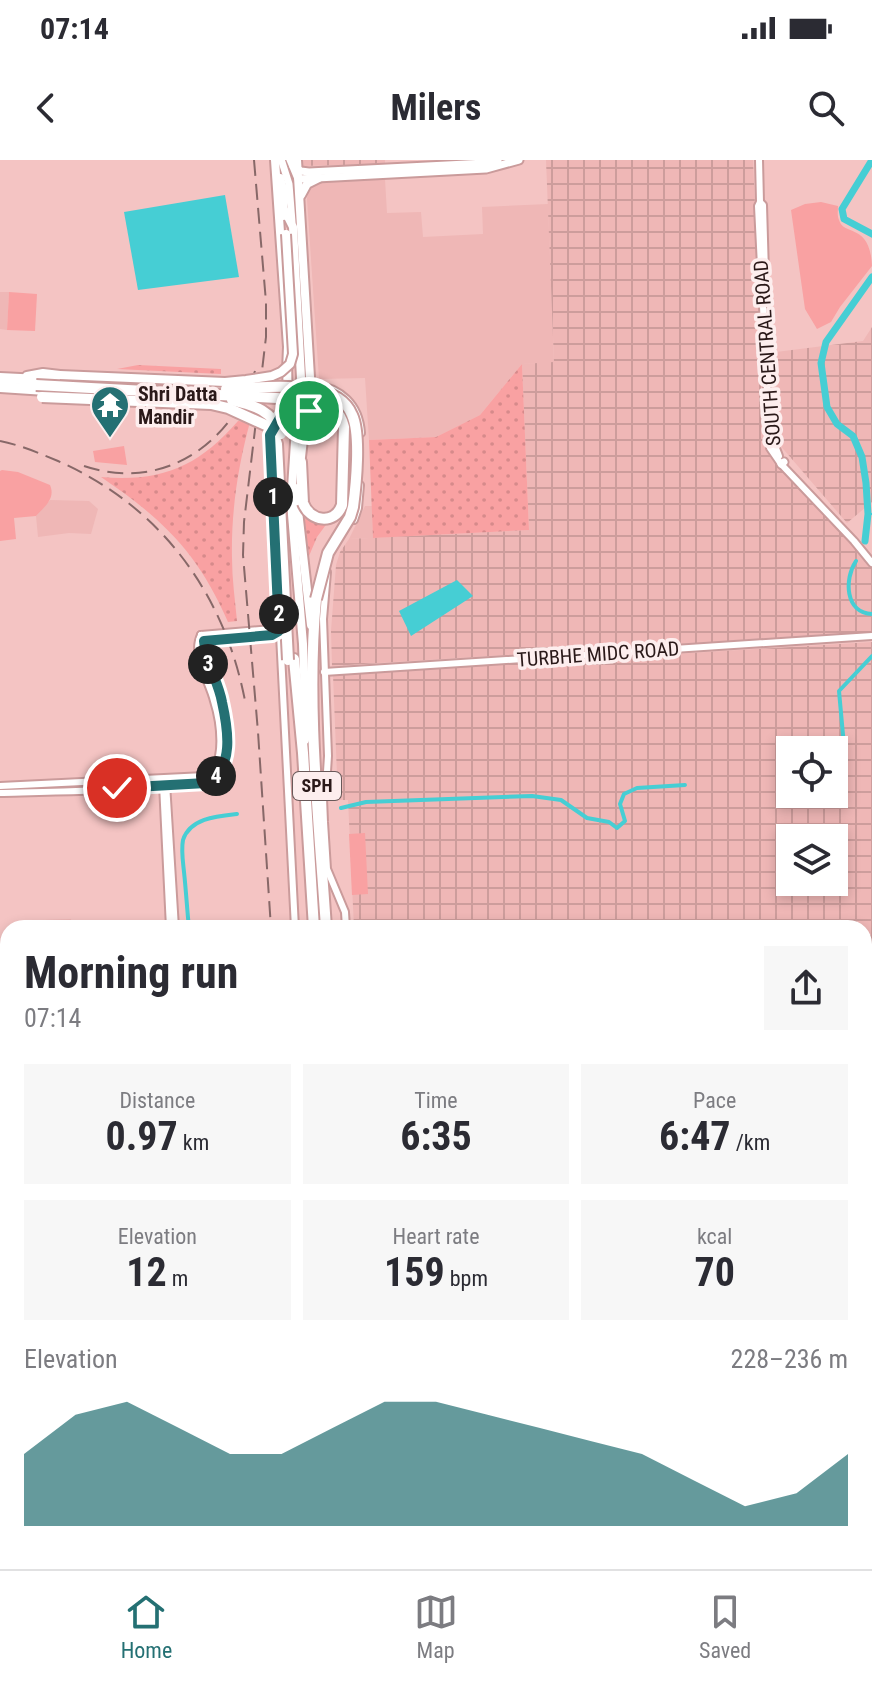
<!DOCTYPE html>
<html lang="en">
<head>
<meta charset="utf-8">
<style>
  :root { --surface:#fff; --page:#f7f7f7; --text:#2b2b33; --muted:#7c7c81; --line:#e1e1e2; --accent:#247073 }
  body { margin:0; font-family:"Roboto Condensed",sans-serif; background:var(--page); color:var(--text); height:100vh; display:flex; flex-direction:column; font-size:30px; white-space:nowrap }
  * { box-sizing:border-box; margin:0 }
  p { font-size:26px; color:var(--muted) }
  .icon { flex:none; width:44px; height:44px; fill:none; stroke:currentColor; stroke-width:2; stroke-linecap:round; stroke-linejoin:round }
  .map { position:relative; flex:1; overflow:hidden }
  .details { position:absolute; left:0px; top:760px; width:872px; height:650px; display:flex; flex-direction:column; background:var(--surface); border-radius:24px 24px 0 0; box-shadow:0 4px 12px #0003 }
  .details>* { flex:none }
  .fabs { position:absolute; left:776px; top:576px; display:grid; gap:16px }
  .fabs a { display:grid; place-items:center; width:72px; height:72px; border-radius:0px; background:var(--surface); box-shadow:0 4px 12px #0003; font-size:40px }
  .pin { position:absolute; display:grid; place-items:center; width:68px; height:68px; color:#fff; margin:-34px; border:4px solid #fff; border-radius:50%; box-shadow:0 2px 8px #0007 }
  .km { position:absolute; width:40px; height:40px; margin:-20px; border-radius:50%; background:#222; color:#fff; font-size:22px; line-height:40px; text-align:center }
  .round { display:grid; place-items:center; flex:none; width:84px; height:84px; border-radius:0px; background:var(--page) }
  .headline { display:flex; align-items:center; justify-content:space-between; height:136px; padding:0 24px }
  h1 { font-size:44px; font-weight:700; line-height:60px }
  .figures { display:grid; grid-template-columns:repeat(3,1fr); gap:12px; height:136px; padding:8px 24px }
  .figures div { display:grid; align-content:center; border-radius:0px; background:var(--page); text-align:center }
  .figures b { font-size:40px; font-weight:700 }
  .figures small { font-size:22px; font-weight:400 }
  .figures p { font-size:22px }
  .chart { height:224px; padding:16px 24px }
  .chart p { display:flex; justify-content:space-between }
  .chart svg { width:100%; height:144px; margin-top:8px; fill:var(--accent); opacity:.7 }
  .status { display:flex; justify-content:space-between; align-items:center; height:56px; padding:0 40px; background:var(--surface); direction:ltr }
  .status svg { height:22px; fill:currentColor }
  header { display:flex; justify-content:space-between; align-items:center; height:104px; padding:0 24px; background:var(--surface); font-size:36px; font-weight:700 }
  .tabs { display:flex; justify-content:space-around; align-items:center; height:112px; border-top:2px solid var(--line); background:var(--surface); font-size:22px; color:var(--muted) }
  .tabs a { display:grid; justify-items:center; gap:4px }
  .tabs .current { color:var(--accent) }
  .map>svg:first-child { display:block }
  .built { fill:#efb7b6 }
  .industrial { fill:url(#industrial-grid); fill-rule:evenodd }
  .grass { fill:url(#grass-dots) }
  .forest { fill:url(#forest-crowns) }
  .park { fill:#f9a1a2 }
  .water { fill:#46ced4 }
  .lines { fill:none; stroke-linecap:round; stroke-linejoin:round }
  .stream { stroke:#46ced4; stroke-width:2 }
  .canal { stroke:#46ced4; stroke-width:4 }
  .river { stroke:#46ced4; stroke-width:7 }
  .tertiary-casing { stroke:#ca9b9b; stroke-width:10 }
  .secondary-casing { stroke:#ca9b9b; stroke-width:11 }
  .primary-casing { stroke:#ca9b9b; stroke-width:12 }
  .motorway-casing { stroke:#ca9b9b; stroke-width:14 }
  .tertiary { stroke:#fff; stroke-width:6 }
  .secondary { stroke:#fff; stroke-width:7 }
  .primary { stroke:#fff; stroke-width:8 }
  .motorway { stroke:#fff; stroke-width:10 }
  .rail { stroke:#876868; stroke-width:2; stroke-dasharray:16 8; stroke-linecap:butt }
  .primary-bridge-casing { stroke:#ca9b9b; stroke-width:12; stroke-linecap:butt }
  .motorway-bridge-casing { stroke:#ca9b9b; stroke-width:14; stroke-linecap:butt }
  .primary-bridge { stroke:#fff; stroke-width:8 }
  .motorway-bridge { stroke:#fff; stroke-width:10 }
  .route-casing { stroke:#fff; stroke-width:16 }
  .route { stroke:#247073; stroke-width:10 }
  .labels { text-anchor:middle; stroke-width:7; stroke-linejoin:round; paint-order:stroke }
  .shield { fill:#fdeeee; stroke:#695959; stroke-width:2 }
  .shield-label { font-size:18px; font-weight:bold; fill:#2a1919 }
  .street-label { font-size:20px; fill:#2a1919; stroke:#fdeeee }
  .poi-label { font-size:20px; font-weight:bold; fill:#2a1919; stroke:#fdeeee; text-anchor:start }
</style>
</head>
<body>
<div class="status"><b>07:14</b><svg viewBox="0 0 49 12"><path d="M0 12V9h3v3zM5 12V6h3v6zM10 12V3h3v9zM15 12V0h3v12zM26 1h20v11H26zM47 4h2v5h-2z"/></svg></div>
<header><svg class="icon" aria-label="back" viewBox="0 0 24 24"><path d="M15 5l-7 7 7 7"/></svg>Milers<svg class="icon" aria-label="search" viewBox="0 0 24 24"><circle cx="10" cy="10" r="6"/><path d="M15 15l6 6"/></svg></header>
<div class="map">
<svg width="872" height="1409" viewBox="0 0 872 1409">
  <defs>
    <pattern id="industrial-grid" width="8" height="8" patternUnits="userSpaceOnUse" patternTransform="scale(2)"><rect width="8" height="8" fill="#efb7b6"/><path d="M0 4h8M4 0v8" fill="none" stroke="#cd9d9c"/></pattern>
    <pattern id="grass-dots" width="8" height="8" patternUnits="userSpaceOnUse" patternTransform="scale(2)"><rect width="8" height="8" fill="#f9a1a2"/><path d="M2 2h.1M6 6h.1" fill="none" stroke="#d68a8b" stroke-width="1.8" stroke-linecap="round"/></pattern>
    <pattern id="forest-crowns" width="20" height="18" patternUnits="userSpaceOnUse" patternTransform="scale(2)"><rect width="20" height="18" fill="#e28586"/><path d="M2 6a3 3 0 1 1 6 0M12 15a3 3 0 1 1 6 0" fill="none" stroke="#b76c6d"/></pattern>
  </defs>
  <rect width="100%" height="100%" fill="#f4c4c3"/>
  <!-- built -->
  <g class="built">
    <path d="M385,19L387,53L421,52L423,77L483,74L482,47L548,44L554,203L522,204L480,255L436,277L369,280L365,218L319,219L307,39L308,30L312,24L320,22Z"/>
    <path d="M0,132H9L7,170L0,169Z"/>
    <path d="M50,340L89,341L98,349L91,374L69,373L38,377L36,356Z"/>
    <path d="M365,346H372L373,378L349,379Z"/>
    <path d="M71,759L72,768H43V760Z"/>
    <path d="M0,970L8,977V1094L0,1099Z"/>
    <path d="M864,1077L870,1177L872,1176V1267H864Z"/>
  </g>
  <!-- industrial -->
  <g class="industrial">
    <path d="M303,0H385V4L303,6Z"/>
    <path d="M546,0H753L766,284L872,403V472L332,506L331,471L336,405L340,392L349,379L529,370L522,204L554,202Z"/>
    <path d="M872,167V342L847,363L778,283L776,192L863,181Z"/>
    <path d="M872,482V1057H864V768H354L348,640H338L333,515ZM790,590H834V634H790ZM790,678H834V722H790Z"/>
    <path d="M864,1322L869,1397L872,1398V1409H834L841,1402H864Z"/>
    <path d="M702,1402H839L825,1409H702Z"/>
  </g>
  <!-- grass -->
  <g class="grass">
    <path d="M522,204L529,370L373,378L369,280L436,277L480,255Z"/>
    <path d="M138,205L221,209V214L117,209Z"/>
    <path d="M238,261L250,262C238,306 231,352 232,398C232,419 235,440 237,461L228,462C198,393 163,359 101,317C162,322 198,307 238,261Z"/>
    <path d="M304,355L316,362H328L317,377L309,396Z"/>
  </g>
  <!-- forest -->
  <path class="forest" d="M864,1277H872V1398H870L864,1322Z"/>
  <!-- park -->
  <g class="park">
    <path d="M821,42L838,46C838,51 837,55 839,60C844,77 870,62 872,106L840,147L831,162L817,169L805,149L791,50L805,44Z"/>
    <path d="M9,132L37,134L35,171L7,170Z"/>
    <path d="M124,286L127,305L95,302L93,291Z"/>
    <path d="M2,310L18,312L50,325C56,339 44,347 36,356L14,358L16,379L0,381V311Z"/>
    <path d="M365,673L368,734L352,735L349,674Z"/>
  </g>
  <!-- water -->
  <g class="water">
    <path d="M225,35L239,117L138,130L124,52Z"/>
    <path d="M457,420L473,436L411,476L399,451Z"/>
  </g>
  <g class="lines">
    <!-- stream -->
    <g class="stream">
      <path d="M868,354H872"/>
      <path d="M0,964L8,970"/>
      <path d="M0,1113L8,1106"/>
    </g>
    <!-- canal -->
    <g class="canal">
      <path d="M856,401C844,419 845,453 872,454"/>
      <path d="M844,586L839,531L872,496"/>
      <path d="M341,648L366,642L532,636L561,640L587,658L609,662L617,668L625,661L620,644L624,634L637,628L685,625"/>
      <path d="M189,768C187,749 186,730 184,712C183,702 181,690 183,680C190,658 218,656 237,654"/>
      <path d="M864,1073H872"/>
      <path d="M0,1146L8,1137"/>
    </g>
    <!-- river -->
    <g class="river">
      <path d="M872,0L842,49L844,59L872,74"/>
      <path d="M865,381L868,354L866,323L862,297L853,276L837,264L827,247L821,203L826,182L872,117"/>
    </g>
    <!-- tertiary casing -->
    <g class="tertiary-casing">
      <g id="tertiary">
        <path d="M759,0L760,42L758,46L770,288L781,304L854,381L872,403"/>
        <path d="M760,42L763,45L765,113"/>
        <path d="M312,224C341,228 359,244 361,273"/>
        <path d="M772,264L774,283L779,296"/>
        <path d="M354,360L358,348L360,325"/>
        <path d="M327,412L323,459L328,596L326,627L323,638L324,662L327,709L345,752L346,768"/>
        <path d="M201,475L272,469L279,471"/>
        <path d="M204,481L272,475L279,471"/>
        <path d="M324,512L872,476"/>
        <path d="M166,623L175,768"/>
        <path d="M163,624L170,768"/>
        <path d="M0,626L205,616C228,606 220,560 214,541C209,520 191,496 201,475"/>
        <path d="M0,633C30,632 200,630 213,619C233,604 228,559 221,538C217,524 209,512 206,498C204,489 205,483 201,475"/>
        <path d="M295,768L270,279L272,271L284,251L297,249L306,253"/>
        <path d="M864,1063H872"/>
        <path d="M864,1068H872"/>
        <path d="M483,1402L490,1409"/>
        <path d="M534,1402L540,1409"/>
        <path d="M595,1402L602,1409"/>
        <path d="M743,1402V1409"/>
        <path d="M421,1409L422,1402"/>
        <path d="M822,1409L825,1402"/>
      </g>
    </g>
    <!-- secondary casing -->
    <g class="secondary-casing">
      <g id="secondary">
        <path d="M290,0L298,19L486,9L519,0"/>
        <path d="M282,2L289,24L292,62"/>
        <path d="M293,6L301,11L309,12L486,3L498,0"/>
        <path d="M781,304L784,302"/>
        <path d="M0,794L5,886L8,898"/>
        <path d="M0,891L2,900L8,908"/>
        <path d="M215,1402L216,1409"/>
      </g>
    </g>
    <!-- primary casing -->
    <g class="primary-casing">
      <g id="primary">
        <path d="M275,0L288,187C287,210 285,235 296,256"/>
        <path d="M297,0L310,217L300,306"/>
        <path d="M280,18L283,29V56"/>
        <path d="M301,35L307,24L319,18"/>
        <path d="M285,51L293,67L301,218L297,252L291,343L303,484L306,568L305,580"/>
        <path d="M27,216L43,213L60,215"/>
        <path d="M298,328L297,342L311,465"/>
      </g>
    </g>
    <!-- motorway casing -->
    <g class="motorway-casing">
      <g id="motorway">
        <path d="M0,218L224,229"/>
        <path d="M0,227L46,230"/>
        <path d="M301,302L303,343"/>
        <path d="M316,439C306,547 319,660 326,768"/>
        <path d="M294,499L303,593L314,768"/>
        <path d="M554,1402L560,1409"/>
        <path d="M563,1402L569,1409"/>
        <path d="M581,1402L587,1409"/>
      </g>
    </g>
    <!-- tertiary -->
    <use href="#tertiary" class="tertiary"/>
    <!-- secondary -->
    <use href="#secondary" class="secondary"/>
    <!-- primary -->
    <use href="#primary" class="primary"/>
    <!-- motorway -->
    <use href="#motorway" class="motorway"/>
    <!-- rail -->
    <g class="rail">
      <path d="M254,0L266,142V177L244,362L243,395L258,572L271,768"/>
      <path d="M0,281C20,285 39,293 58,301C162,347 226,435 246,546"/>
      <path d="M84,306C161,332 231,286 255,211"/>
      <path d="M316,1402V1409"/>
    </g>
    <!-- primary-bridge casing -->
    <g class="primary-bridge-casing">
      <path id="primary-bridge" d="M60,215L225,222L246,220L272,216L281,212L290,204L293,194L286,74"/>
    </g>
    <!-- motorway-bridge casing -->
    <g class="motorway-bridge-casing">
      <g id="motorway-bridge">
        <path d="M36,225L312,240C328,242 340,250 344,267L342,345C335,365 310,362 303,343"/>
        <path d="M226,229C260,228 337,216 352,255C361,274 356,325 353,347L350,357L328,393L316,439"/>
        <path d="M42,237L211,244L228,248L272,268L277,284L288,500"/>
        <path d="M232,240C254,245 273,251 281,274"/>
      </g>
    </g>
    <!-- primary-bridge -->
    <use href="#primary-bridge" class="primary-bridge"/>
    <!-- motorway-bridge -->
    <use href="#motorway-bridge" class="motorway-bridge"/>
  </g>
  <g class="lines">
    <!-- route casing -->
    <g class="route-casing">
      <path id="route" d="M117,628L206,623C235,609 228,569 222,542C218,520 206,505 204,481L272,475L279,471L270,275L284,251L297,249L306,253L309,251"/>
    </g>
    <!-- route -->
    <use href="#route" class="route"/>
  </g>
  <!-- icons -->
  <defs>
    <g id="temple-pin" transform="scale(2)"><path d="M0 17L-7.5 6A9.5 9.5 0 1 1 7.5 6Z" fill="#247073" stroke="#fdeeee"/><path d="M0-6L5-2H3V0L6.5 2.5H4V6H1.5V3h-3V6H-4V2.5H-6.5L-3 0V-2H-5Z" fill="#fff"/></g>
  </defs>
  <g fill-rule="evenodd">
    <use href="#temple-pin" x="110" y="245"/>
  </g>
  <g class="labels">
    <!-- shield labels -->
    <rect class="shield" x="293" y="612" width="48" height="28" rx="6"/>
    <g class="shield-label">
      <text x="317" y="632">SPH</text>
    </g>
    <!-- street labels -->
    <g class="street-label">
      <text transform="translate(767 193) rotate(-94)" y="7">SOUTH CENTRAL ROAD</text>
      <text transform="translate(598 494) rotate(-4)" y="7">TURBHE MIDC ROAD</text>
    </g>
    <!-- poi labels -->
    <g class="poi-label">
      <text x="138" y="241">Shri Datta<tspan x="138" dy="23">Mandir</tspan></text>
    </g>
  </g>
</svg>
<div class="fabs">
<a><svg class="icon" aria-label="locate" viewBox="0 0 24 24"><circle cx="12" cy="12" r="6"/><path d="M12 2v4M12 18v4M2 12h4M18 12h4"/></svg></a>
<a><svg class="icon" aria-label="layers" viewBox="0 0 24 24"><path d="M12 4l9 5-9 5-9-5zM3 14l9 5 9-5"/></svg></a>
</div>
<div class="pin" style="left:309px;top:251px;background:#1e9e55"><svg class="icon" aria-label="arrive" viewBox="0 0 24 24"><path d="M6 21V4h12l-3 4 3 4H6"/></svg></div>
<div class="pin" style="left:117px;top:628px;background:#d93025"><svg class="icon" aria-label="check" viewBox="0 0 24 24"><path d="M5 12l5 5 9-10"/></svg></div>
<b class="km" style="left:273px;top:337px">1</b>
<b class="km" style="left:279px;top:454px">2</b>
<b class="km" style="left:208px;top:504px">3</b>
<b class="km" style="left:216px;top:616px">4</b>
<section class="details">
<div class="headline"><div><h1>Morning run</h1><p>07:14</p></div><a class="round"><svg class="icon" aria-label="share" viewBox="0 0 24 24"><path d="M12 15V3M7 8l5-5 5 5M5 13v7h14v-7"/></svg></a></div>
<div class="figures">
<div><p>Distance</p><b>0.97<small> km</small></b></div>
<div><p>Time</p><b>6:35</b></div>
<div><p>Pace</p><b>6:47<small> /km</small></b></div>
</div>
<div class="figures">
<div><p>Elevation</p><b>12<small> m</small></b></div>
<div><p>Heart rate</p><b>159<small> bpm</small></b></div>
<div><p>kcal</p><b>70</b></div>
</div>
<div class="chart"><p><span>Elevation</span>228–236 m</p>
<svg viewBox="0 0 160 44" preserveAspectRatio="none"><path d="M0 44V22L10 10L20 6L30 14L40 22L50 22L60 14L70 6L80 6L90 10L100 14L110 18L120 22L130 30L140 38L150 34L160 22V44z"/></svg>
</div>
</section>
</div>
<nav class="tabs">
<a class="current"><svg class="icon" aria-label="home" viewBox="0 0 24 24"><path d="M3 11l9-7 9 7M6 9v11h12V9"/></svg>Home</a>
<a><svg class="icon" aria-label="map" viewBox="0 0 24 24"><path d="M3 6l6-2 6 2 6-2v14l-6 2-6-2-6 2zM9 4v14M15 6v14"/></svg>Map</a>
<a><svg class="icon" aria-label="saved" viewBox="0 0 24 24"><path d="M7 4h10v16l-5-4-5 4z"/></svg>Saved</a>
</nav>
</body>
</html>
